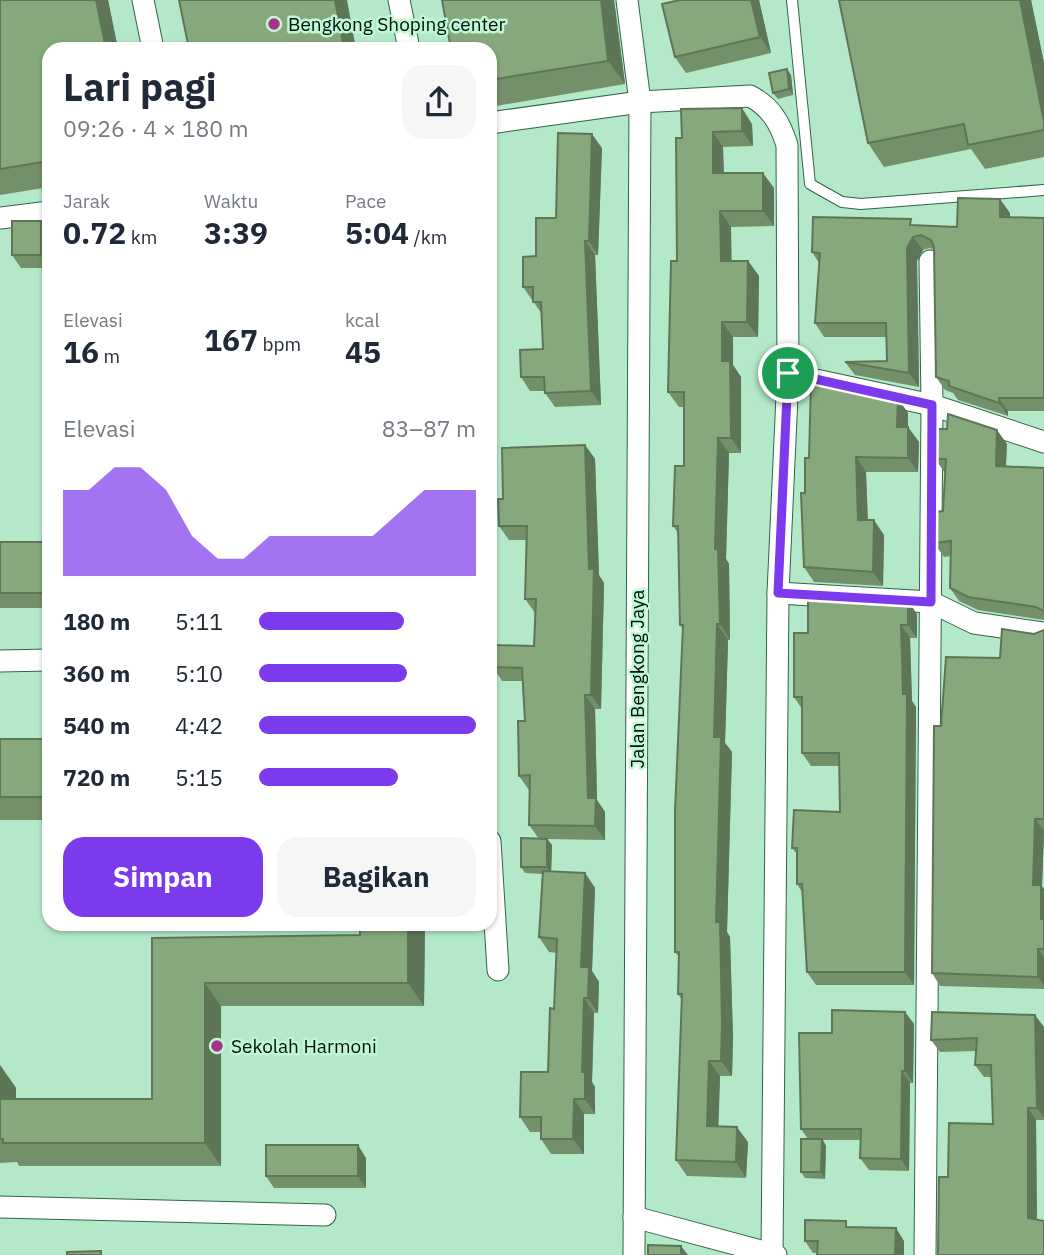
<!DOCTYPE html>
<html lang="id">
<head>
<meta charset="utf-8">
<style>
  :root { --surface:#fff; --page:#f6f6f7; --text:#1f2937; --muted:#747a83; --accent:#7c3aed }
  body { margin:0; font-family:"IBM Plex Sans",sans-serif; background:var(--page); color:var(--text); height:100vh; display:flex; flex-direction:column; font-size:26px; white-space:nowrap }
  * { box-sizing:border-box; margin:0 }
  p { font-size:23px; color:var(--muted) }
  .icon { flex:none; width:38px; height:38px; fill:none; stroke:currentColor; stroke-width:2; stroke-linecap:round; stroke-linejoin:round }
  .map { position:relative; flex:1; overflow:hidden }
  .details { position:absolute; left:42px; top:42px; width:455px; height:889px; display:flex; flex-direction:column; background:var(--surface); border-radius:21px; box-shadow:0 2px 5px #0004 }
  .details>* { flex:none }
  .pin { position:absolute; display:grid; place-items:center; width:60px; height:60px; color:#fff; margin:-30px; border:4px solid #fff; border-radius:50%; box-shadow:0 2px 7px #0007 }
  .round { display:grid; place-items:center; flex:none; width:74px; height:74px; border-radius:21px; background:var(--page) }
  .headline { display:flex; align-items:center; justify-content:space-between; height:119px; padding:0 21px }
  h1 { font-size:38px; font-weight:700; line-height:52px }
  .stats { display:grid; grid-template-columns:repeat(3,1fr); gap:10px; height:119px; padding:7px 21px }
  .stats div { display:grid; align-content:center }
  .stats b { font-size:30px; font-weight:700 }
  .stats small { font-size:19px; font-weight:400 }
  .stats p { font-size:19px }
  .chart { height:196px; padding:14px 21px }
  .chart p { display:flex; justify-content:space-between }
  .chart svg { width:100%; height:126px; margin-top:7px; fill:var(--accent); opacity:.7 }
  .action { display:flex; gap:14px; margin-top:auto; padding:14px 21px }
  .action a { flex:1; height:80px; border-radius:21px; background:var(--accent); color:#fff; font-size:28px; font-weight:700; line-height:80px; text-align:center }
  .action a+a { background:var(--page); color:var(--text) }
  ul { padding:0 21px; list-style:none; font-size:23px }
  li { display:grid; grid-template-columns:112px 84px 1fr; align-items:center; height:52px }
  li i { height:18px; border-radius:9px; background:var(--accent) }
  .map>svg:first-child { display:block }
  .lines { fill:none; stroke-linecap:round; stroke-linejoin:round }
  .lane-casing { stroke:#316448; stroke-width:12 }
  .street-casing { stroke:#316448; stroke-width:23 }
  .lane { stroke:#fff; stroke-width:10 }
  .street { stroke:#fff; stroke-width:21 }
  .wall { fill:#74906b }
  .shaded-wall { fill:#5e7657 }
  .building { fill:#87a87c; stroke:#5e7657; stroke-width:2 }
  .route-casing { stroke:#fff; stroke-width:14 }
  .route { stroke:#7c3aed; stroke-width:9 }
  .poi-dot { fill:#a5328c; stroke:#c0f7d5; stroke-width:2.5 }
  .labels { text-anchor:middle; stroke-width:5; stroke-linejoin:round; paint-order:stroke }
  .poi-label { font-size:19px; fill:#001107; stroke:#c0f7d5; text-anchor:start }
  .street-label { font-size:19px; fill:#001107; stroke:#c0f7d5 }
</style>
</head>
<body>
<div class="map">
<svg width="1044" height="1255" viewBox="0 0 1044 1255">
  <rect width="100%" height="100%" fill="#b3e9c8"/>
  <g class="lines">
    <!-- lane casing -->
    <g class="lane-casing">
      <path id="lane" d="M792,0L810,184L842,202L861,204L1044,190"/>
    </g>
    <!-- street casing -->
    <g class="street-casing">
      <g id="street">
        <path d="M143,0L153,49"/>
        <path d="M399,0L409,49"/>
        <path d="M627,0L640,102L634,1255"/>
        <path d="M490,123L640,102L750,96C771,107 780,123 787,145L788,374L778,593L772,1255"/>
        <path d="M0,218L49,212"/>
        <path d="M788,374L932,405L1044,442"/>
        <path d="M778,593L931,602L974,623L1044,633"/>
        <path d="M0,661L49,660"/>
        <path d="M490,841L498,970"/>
        <path d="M0,1207L325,1215"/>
        <path d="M634,1217L776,1255"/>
        <path d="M925,1255L932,405L930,261"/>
      </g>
    </g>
    <!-- lane -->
    <use href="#lane" class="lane"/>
    <!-- street -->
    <use href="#street" class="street"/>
  </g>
  <!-- wall -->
  <g class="wall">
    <path d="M0,0H108L118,49H49V187L0,195Z"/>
    <path d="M442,0H614L625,84L490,107V49Z"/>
    <path d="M680,0H759L771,53L686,73L675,57Z"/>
    <path d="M839,0H1031L1044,63V157L985,169L971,149L884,167L868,143Z"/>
    <path d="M791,75L793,95L778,99L773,93Z"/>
    <path d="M752,124L753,146L723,147L724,173L774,188V226L731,227V261H748L759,276L758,337H733V365L741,377V453H729L726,559L729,564L730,640H728L725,743L732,752L727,932L730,937L733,1038L732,1076H720L718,1126L748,1142L746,1178L687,1176L676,1160L682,1000L678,994L679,957L675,952L683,629L680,625L678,533L673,526L684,466V407H679L668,392L677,261L682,138Z"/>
    <path d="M602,148L598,255H595L601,405L555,407L545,393V391H530L521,377L543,349L542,314L523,287L536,256L556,218Z"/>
    <path d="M1010,213V218H1044V411H1008V416L958,400L953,393L945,390L936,377L934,250L930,248L923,250L917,261L919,387L855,375L845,362L887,361L886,337H824L815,323L819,263L812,252L915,225L957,227Z"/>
    <path d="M49,233V268H21L12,255Z"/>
    <path d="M898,399L908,413V427L919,442L918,472H866L868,520L884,535L883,586L814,582L804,567L805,493L809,458Z"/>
    <path d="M1007,444L1006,466L1044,468V620L978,610L959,601L950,588L951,556L944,557L934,543L943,511L945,473L935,459Z"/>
    <path d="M585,445L595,459L599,575L604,583L601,709H595L597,800L605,812V840L547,839L552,845L551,872L585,873L595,888L592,971L599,982L598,1013H594L592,1082L595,1087V1114H584V1154H551L541,1139V1132H530L520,1117L548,1072L554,1009L557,953L549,952L539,937L542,874L525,873L521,867L539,839L529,825L530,790H529L519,776L525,721L522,681H502L493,667L534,646L535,613L525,599L527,540H509L499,526L503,499Z"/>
    <rect x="0" y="542" width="49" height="66"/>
    <path d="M917,614V638H910L912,701L916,707L914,985H816L807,972L802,892L797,884V854L792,848L840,812L839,766H811L802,753V709L794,697L808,633Z"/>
    <path d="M1044,630V831L1042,886L1044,889V989L940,986L932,973L941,726L1000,658L1034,634Z"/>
    <rect x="0" y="739" width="49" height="81"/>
    <path d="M360,924H425L424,1006H221V1166H19L17,1162L0,1163V1065L16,1088V1099H152V938L360,935Z"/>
    <path d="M905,1012L914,1024L913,1083H910L909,1171L869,1170L860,1158L861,1140H823L826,1146L825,1179L805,1178L801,1172L808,1139L801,1129L832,1033Z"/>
    <path d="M1044,1027V1120H1036L1037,1220L1044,1255L948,1177L993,1124L992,1077H984L975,1065L976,1051L940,1052L931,1040Z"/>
    <path d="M366,1158V1188H274L266,1176Z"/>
    <path d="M850,1228L904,1241L818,1253H813L805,1241Z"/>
  </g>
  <!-- shaded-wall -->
  <g class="shaded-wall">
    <path d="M96,0H108L118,49H106Z"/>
    <path d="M335,0H347L356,49H344Z"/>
    <path d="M601,0H614L625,84L608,61Z"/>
    <path d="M751,0H759L771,53L760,37Z"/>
    <path d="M1020,0H1031L1044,63V122Z"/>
    <path d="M787,69L791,75L793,95L789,89Z"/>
    <path d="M742,108L752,124L753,146L742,131Z"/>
    <path d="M713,132L723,147L724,189L713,173Z"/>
    <path d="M592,134L602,148L598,255L589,241Z"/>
    <path d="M763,173L774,188V226L763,211Z"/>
    <path d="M1000,199L1010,213L1009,231L1000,217Z"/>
    <path d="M720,211L731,227L732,276L721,261Z"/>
    <path d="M41,221L49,233V267L41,255Z"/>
    <path d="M913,237L923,250L917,261L919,387L909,373L907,248Z"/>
    <path d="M585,241L595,255L601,405L591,391Z"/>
    <path d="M748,261L759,276L758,337L747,322Z"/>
    <path d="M722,322L733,337V365L741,377V453L731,438L722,361Z"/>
    <path d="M999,398L1008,411V416L999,403Z"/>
    <path d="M898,399L908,413L907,442L897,427Z"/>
    <path d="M908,427L919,442L918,472L908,458Z"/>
    <path d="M997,430L1007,444L1005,479L996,466Z"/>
    <path d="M718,438L729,453L726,559L729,564L730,640L720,624L715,549Z"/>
    <path d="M585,445L595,459L599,575L604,583L601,709L591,695L589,569Z"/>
    <path d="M856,457L866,472L868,535L858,520Z"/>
    <path d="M874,520L884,535L883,586L873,572Z"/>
    <path d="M908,601L917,614V638L908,625Z"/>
    <path d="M717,624L728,640L725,743L732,752L727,932L730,937L733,1038L732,1076L721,1061L716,922L714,737Z"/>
    <path d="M901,625L910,638L912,701L916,707L914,985L905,972L903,694Z"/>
    <path d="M585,695L595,709L597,800L605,812V840L595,826L588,798Z"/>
    <path d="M1035,819L1044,831L1042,886L1044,889V923L1041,919L1033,885Z"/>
    <path d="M547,839L552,845L551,874L547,867Z"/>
    <path d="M585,873L595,888L592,971L599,982L598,1013L588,998L581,967Z"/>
    <path d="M408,924H425L424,1006L408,983Z"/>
    <path d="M1038,949L1044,957V986L1038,977Z"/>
    <path d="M205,983L221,1006V1166L205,1143Z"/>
    <path d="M584,998L594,1013L592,1082L595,1087V1114L585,1099L582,1072Z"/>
    <path d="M905,1012L914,1024L913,1083L905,1071Z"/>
    <path d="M1035,1015L1044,1027V1118L1037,1108Z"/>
    <path d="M709,1061L720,1076L718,1141L707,1126Z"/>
    <path d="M0,1065L16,1088V1122L0,1099Z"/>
    <path d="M902,1071L910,1083L909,1171L901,1159Z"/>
    <path d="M574,1099L584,1114V1154L573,1139Z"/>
    <path d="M1028,1108L1036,1120L1037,1230L1028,1218Z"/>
    <path d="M737,1127L748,1142L746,1178L736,1162Z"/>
    <path d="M822,1139L826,1146L825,1179L821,1172Z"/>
    <path d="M358,1145L366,1158V1188L358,1176Z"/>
    <path d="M896,1228L904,1241V1255H895Z"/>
    <path d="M681,1246L688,1255H681Z"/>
  </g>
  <!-- building -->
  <g class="building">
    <path d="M0,0H96L106,49H49V161L0,169Z"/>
    <path d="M179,0H335L344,49H189Z"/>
    <path d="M442,0H601L608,61L490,80V49H451Z"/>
    <path d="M680,0H751L760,37L675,57L662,4Z"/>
    <path d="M839,0H1020L1044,122V130L968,145L964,124L868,143Z"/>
    <path d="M787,69L789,89L773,93L769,73Z"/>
    <path d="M742,108V131L713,132V173H763V211H720L721,261H748L747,322H722V361H730L731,438H718L715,549H718L720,624H717L714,737H721L716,922H720L722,1023L721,1061H709L707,1126L737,1127L736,1162L676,1160L682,994H678L679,952H675V811L683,625H680L678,526H673L675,466H684V392H668L671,261H677L676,138H682L681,109Z"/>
    <path d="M558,133L592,134L589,241H585L591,391L545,393L544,377H521L520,350L543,349L541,302H533V287H523V257L536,256V218H556Z"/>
    <path d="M958,198L1000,199V217L1044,218V398H999V403L949,386V381L936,377L934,247L931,240L921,235L913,237L907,248L909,373L845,362L887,361L886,323H815L820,253L812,252L813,217L911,219L910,225L957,227Z"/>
    <rect x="12" y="221" width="29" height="34"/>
    <path d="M47,292H49V326Z"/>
    <path d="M811,380L898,399L897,427H908V458L856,457L858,520H874L873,572L804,567L801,493H805V458H809Z"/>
    <path d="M948,414L997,430L996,466L1044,468V611L1036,607L968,597L950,588L951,541L934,543L935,512L943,511L946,459H935V429H947Z"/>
    <path d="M585,445L589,569H594L591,695H585L588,798H596L595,826L529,825L530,775L519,776L518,721H525L522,668L493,667L494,645L534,646L536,599H525L527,526H499L498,499H503L502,448Z"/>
    <rect x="0" y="542" width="49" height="51"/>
    <path d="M808,595L908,601V625H901L903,694H907L905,972H807L802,884H797V848H792L794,810L840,812L839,753H802V697H794V633H808Z"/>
    <path d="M1002,629L1034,634L1044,630V819H1035L1033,885H1041V919H1044V949H1038V977L932,973L934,726H941L946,657L1000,658Z"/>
    <rect x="0" y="739" width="49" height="58"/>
    <path d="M521,838L547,839V867H521Z"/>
    <path d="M543,871L585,873L581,967H589L588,998H584L582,1072H585V1099H574L573,1139H541V1117H520L521,1072H548L550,1008L554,1009L557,939L539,937Z"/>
    <path d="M360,924H408V983H205V1143H3V1139H0V1099H152V938L360,935Z"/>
    <path d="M832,1010L905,1012V1071H902L901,1159L860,1158L861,1129H801L799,1033H832Z"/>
    <path d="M932,1012L1035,1015L1037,1108H1028V1218L1044,1221V1255H938L939,1177H948L949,1123L993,1124L991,1065H975L977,1038L931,1040Z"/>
    <path d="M801,1139H822L821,1172H801Z"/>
    <rect x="266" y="1145" width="92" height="31"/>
    <path d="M805,1220L846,1221V1227L896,1228L895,1255H817L818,1241H805Z"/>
    <path d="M648,1245L681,1246V1255H648Z"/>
    <path d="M101,1251V1255H67V1252Z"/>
  </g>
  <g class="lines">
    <!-- route casing -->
    <g class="route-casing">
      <path id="route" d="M788,373L932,405L931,602L778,593Z"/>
    </g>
    <!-- route -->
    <use href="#route" class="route"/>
  </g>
  <!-- markers -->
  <g class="poi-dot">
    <circle cx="274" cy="24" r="7"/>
    <circle cx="217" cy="1046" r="7"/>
  </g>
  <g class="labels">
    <!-- poi labels -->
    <g class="poi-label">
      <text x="288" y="31">Bengkong Shoping center</text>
      <text x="231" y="1053">Sekolah Harmoni</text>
    </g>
    <!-- street labels -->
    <g class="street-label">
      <text transform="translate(637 679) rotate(-90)" y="7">Jalan Bengkong Jaya</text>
    </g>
  </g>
</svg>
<div class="pin" style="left:788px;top:373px;background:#1e9e55"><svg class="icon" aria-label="arrive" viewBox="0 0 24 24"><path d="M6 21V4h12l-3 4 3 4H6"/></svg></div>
<section class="details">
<div class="headline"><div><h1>Lari pagi</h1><p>09:26 · 4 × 180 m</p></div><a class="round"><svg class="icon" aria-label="share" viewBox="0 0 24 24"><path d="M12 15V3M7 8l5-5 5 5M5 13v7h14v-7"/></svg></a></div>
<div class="stats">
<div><p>Jarak</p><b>0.72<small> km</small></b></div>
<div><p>Waktu</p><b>3:39</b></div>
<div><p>Pace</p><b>5:04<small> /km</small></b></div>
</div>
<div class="stats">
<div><p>Elevasi</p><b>16<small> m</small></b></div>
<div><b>167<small> bpm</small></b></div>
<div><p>kcal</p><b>45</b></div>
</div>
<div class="chart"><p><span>Elevasi</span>83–87 m</p>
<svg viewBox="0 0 160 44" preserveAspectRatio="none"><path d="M0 44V14L10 14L20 6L30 6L40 14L50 30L60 38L70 38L80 30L90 30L100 30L110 30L120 30L130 22L140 14L150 14L160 14V44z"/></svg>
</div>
<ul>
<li><b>180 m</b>5:11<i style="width:67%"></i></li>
<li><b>360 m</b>5:10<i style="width:68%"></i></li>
<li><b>540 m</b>4:42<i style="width:100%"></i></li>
<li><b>720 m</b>5:15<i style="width:64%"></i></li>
</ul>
<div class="action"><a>Simpan</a><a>Bagikan</a></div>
</section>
</div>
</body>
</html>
